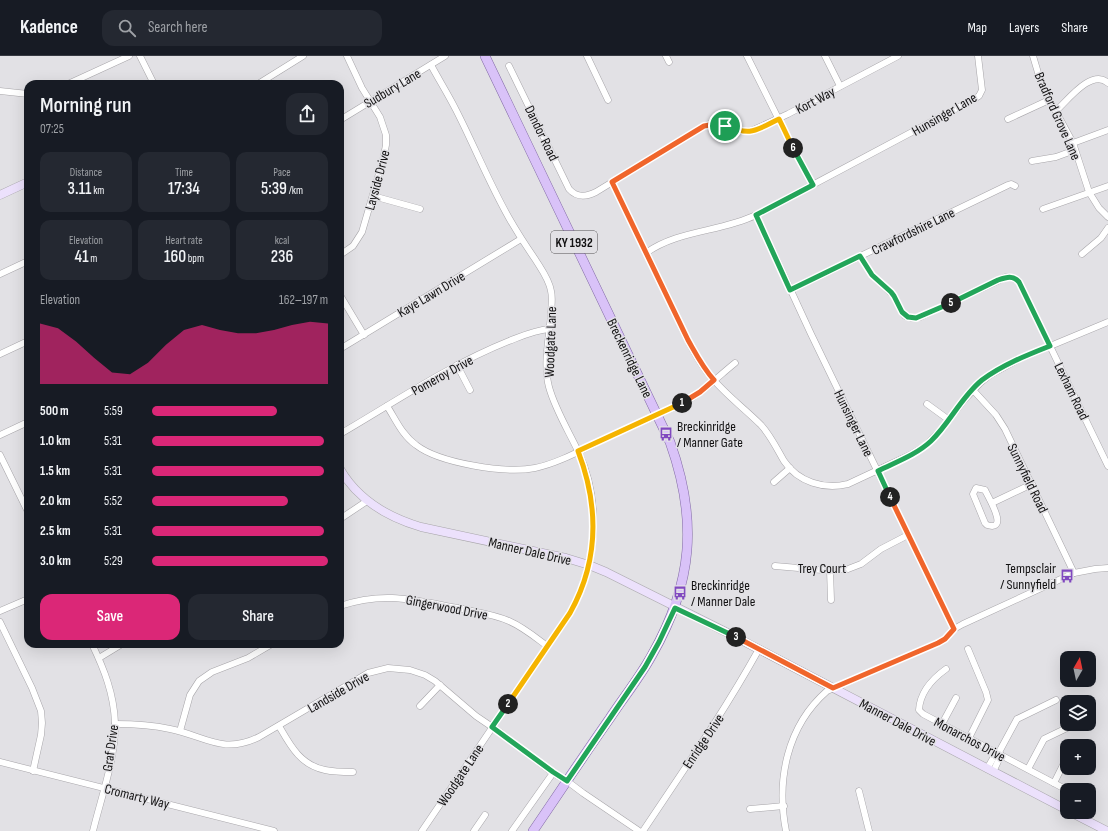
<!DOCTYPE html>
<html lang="en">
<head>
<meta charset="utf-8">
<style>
  :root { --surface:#171b24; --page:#242831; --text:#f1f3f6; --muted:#9ea1a6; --line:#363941; --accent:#db2777 }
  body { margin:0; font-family:"Sofia Sans Condensed",sans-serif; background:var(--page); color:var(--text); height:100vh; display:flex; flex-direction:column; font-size:15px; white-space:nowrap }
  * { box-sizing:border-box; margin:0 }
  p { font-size:13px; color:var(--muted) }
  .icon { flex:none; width:22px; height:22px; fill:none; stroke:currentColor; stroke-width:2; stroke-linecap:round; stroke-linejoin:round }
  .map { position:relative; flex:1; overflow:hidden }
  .details { position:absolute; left:24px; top:24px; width:320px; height:568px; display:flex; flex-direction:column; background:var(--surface); border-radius:12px; box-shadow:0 4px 16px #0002 }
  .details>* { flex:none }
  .needle { width:26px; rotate:9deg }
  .fabs { position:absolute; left:1060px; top:595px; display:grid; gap:8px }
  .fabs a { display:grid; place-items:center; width:36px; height:36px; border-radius:8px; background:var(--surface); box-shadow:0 4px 16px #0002; font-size:20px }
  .pin { position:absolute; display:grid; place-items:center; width:34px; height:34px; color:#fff; margin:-17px; border:2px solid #fff; border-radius:50%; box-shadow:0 1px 4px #0007 }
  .km { position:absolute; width:20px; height:20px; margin:-10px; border-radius:50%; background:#222; color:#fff; font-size:11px; line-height:20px; text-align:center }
  .round { display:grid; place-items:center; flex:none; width:42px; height:42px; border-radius:12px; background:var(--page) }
  .headline { display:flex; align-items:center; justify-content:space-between; height:68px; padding:0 16px }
  h1 { font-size:22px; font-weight:600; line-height:30px }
  .metrics { display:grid; grid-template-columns:repeat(3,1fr); gap:6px; height:68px; padding:4px 16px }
  .metrics div { display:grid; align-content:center; border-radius:10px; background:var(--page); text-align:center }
  .metrics b { font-size:17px; font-weight:600 }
  .metrics small { font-size:11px; font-weight:400 }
  .metrics p { font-size:11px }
  .chart { height:112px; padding:8px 16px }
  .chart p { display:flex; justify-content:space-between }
  .chart svg { width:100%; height:72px; margin-top:4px; fill:var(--accent); opacity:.7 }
  .button { display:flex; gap:8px; margin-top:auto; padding:8px 16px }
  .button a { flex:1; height:46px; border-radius:12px; background:var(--accent); color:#fff; font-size:16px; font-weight:600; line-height:46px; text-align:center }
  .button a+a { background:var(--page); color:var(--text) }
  ul { padding:0 16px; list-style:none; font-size:13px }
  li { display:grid; grid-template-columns:64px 48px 1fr; align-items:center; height:30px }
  li i { height:10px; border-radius:5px; background:var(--accent) }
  header { display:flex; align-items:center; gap:24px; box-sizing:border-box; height:56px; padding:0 20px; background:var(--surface); border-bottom:1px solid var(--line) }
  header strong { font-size:19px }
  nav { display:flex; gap:22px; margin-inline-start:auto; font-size:14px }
  .search { width:280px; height:36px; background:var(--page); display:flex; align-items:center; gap:10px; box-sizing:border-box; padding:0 14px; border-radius:12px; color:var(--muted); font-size:15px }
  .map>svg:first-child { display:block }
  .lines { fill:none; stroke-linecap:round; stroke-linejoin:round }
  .street-casing { stroke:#a7a5a9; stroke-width:7 }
  .secondary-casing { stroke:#a7a5a9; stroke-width:9 }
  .primary-casing { stroke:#826aa5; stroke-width:10 }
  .street { stroke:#fff; stroke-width:6 }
  .secondary { stroke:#ece1fc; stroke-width:8 }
  .primary { stroke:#d9c2f8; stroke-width:9 }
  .split-1-casing { stroke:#fff; stroke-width:8 }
  .split-2-casing { stroke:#fff; stroke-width:8 }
  .split-3-casing { stroke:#fff; stroke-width:8 }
  .split-4-casing { stroke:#fff; stroke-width:8 }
  .split-5-casing { stroke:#fff; stroke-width:8 }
  .split-6-casing { stroke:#fff; stroke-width:8 }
  .split-7-casing { stroke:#fff; stroke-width:8 }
  .split-1 { stroke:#f0652b; stroke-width:5 }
  .split-2 { stroke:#f5b400; stroke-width:5 }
  .split-3 { stroke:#22a559; stroke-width:5 }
  .split-4 { stroke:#f0652b; stroke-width:5 }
  .split-5 { stroke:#22a559; stroke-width:5 }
  .split-6 { stroke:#22a559; stroke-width:5 }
  .split-7 { stroke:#f5b400; stroke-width:5 }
  .labels { text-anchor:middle; stroke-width:3; stroke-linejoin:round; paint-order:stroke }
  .shield { fill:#e2e1e5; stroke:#504f51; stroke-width:1 }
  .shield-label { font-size:13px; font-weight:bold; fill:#121112 }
  .street-label { font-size:14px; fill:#121112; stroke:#e2e1e5 }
  .poi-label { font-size:14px; fill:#121112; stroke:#e2e1e5; text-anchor:start }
</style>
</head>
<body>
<header>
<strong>Kadence</strong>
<div class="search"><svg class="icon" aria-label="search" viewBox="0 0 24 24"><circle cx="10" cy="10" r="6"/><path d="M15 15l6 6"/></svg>Search here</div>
<nav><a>Map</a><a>Layers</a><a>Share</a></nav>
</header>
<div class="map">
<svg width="1108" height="775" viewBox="0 0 1108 775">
  <rect width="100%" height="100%" fill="#e2e1e5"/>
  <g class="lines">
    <!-- street casing -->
    <g class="street-casing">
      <g id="street">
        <path d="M140,0L154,28"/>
        <path d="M587,0L608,44"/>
        <path d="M666,0L669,6"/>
        <path d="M747,0L783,72L813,129"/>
        <path d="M825,0L840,30"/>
        <path d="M1033,0L1042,30L1073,87L1089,136L1099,152L1108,161"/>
        <path d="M509,10L569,133C577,142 586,141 596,136L704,70L710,68H720L738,75H751L788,58L898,0"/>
        <path d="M68,28L129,0"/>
        <path d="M258,28L303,0"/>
        <path d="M0,35L28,38"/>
        <path d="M1056,55C1068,44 1092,12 1108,27"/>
        <path d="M1008,63L1049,44"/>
        <path d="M340,64L445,0"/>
        <path d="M1073,87L1108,74"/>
        <path d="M1032,105L1056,101L1075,94"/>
        <path d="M612,126C631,165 650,204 669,244C680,268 691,294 707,316C722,336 743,351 761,369C771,380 777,393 784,405C798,426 824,434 848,428L910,399L925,390L943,372L964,344L980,327L990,319L1019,303L1108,266"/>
        <path d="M373,140L420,153"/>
        <path d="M1043,153L1108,130"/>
        <path d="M756,159L811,278L954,573"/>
        <path d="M646,197C678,174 721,176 756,159L974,43L979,40L982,34L978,0"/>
        <path d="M1082,198L1101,182L1108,172"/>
        <path d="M340,199L353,190L362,176L383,104L386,89V79L380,61L362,32L347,0"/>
        <path d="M860,200L872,219L894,240L902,256L905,260L911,262L920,261L1006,221C1012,221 1015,222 1019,226L1108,410"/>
        <path d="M0,218L28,205"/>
        <path d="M790,234L1008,129L1011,128L1015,130"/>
        <path d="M340,239L364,279"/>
        <path d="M340,293L521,183"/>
        <path d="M0,298L28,285"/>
        <path d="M457,309L470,334"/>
        <path d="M973,334L996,359L1005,373L1074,517"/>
        <path d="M927,348L949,364"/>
        <path d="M387,350C396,364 402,379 416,389C439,407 506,418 535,412C559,407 581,394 602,384C620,376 639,367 657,359C668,354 680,349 690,343C706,333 720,319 735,307"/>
        <path d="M340,378C395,346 449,309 509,285C522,280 535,274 549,273"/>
        <path d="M0,379L28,366"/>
        <path d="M0,399L28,456"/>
        <path d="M774,426L790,412"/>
        <path d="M976,432L985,434C988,441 1010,476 987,469L985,467L973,438Z"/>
        <path d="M992,447L1032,428"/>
        <path d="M340,463L367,445"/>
        <path d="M775,510L822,514L848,513L861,508L881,493L908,479"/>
        <path d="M830,514L831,544"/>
        <path d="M340,550C384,535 414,544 458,552C475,556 493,558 509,565C523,571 535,581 547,590"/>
        <path d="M0,555L28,543"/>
        <path d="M0,566L32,632L41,655L42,667L41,679L33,715"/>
        <path d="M92,588C104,613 114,638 115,667C116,701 101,742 93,775"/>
        <path d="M968,593L986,636L988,644L969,682"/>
        <path d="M99,602L122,588"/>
        <path d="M946,613C932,623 920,636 919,654L923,658L1067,734"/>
        <path d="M420,650L440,629"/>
        <path d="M115,668C134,668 152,669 170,673C205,680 223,699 259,681L368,617L388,612L410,614L425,619L435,625L476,660L501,677L553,717L567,725L583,737L639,775"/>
        <path d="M942,668L956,642"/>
        <path d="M279,670C290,689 300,709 325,714C334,716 344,716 353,716"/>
        <path d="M180,675L190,639L199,625L212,616L248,602L272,588"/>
        <path d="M998,698L1017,663L1056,644"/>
        <path d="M0,706L274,775"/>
        <path d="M987,713L996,697"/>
        <path d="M1028,713L1044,683L1069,671"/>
        <path d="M993,716L1001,699"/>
        <path d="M1054,727L1067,701"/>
        <path d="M859,735L869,775"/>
        <path d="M1089,746L1091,747"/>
        <path d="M750,753L784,750"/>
        <path d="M422,775L570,557C597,508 602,446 578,395C568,374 555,353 549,331C543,308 549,283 551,259C551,251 553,243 551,235C549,223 541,213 535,203C526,190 517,176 509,162C489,127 474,89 456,54C448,38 439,24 431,9"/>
        <path d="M474,775L485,759"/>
        <path d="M512,775L553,717"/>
        <path d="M643,775C683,715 724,656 759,593"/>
        <path d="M786,775C776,724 787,670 827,635L938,587L945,583L954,573L963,568L1074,517L1095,513L1108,512"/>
      </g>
    </g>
    <!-- secondary casing -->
    <g class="secondary-casing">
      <g id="secondary">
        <path d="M0,139L28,126"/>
        <path d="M340,413C358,444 387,461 421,471L566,502L589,509L606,516L724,575L1067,754"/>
        <path d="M1070,756L1107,775"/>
      </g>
    </g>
    <!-- primary casing -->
    <g class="primary-casing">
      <path id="primary" d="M485,0L670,386C698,464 693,527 652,599C640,621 624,641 610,662C584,699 559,737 533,775"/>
    </g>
    <!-- street -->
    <use href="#street" class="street"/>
    <!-- secondary -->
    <use href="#secondary" class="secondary"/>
    <!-- primary -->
    <use href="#primary" class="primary"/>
  </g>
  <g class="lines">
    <!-- split-1 casing -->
    <g class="split-1-casing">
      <path id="split-1" d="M682,347L700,336L714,324C703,312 696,298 688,284L612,126L704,70L715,68L725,70"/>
    </g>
    <!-- split-2 casing -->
    <g class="split-2-casing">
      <path id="split-2" d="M508,648L570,557C599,505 599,450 578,395L682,347"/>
    </g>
    <!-- split-3 casing -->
    <g class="split-3-casing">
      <path id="split-3" d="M508,648L492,671L553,716L567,725L645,611L659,586L675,552L736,581"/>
    </g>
    <!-- split-4 casing -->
    <g class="split-4-casing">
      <path id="split-4" d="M736,581L833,632L938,587L945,583L954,573L890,441"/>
    </g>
    <!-- split-5 casing -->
    <g class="split-5-casing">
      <path id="split-5" d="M890,441L878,415C896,406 916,399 931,385C950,367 961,341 982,324C1002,309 1027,299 1050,290L1019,226C1013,219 1007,221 998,224L951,247"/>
    </g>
    <!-- split-6 casing -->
    <g class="split-6-casing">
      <path id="split-6" d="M793,92L813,129L756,159L790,234L860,200L872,219L891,236L894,240L902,256L908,261L916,262L951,247"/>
    </g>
    <!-- split-7 casing -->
    <g class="split-7-casing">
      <path id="split-7" d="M725,70C752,80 754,75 779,63L793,92"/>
    </g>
    <!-- split-1 -->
    <use href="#split-1" class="split-1"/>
    <!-- split-2 -->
    <use href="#split-2" class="split-2"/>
    <!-- split-3 -->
    <use href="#split-3" class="split-3"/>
    <!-- split-4 -->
    <use href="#split-4" class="split-4"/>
    <!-- split-5 -->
    <use href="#split-5" class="split-5"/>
    <!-- split-6 -->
    <use href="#split-6" class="split-6"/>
    <!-- split-7 -->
    <use href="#split-7" class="split-7"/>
  </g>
  <!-- icons -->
  <defs>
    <g id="bus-bare" transform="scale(1.08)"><path d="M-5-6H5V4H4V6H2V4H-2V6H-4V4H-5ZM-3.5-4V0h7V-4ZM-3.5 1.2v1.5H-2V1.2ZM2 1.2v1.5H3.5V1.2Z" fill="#8149c0" stroke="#e2e1e5" stroke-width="2.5" paint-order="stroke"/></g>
  </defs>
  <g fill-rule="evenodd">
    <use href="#bus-bare" x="666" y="378"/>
    <use href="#bus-bare" x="1067" y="520"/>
    <use href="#bus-bare" x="680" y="537"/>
  </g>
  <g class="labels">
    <!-- shield labels -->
    <rect class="shield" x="551" y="175" width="46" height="22" rx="3"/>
    <g class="shield-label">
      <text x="574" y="191">KY 1932</text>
    </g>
    <!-- street labels -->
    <g class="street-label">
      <text transform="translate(392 32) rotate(-31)" y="5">Sudbury Lane</text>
      <text transform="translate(815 44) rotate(-28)" y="5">Kort Way</text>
      <text transform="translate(944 58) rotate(-30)" y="5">Hunsinger Lane</text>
      <text transform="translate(1058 60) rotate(66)" y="5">Bradford Grove Lane</text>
      <text transform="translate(542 77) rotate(64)" y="5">Dandor Road</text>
      <text transform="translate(377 124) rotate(-75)" y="5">Layside Drive</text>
      <text transform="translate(913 175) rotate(-26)" y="5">Crawfordshire Lane</text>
      <text transform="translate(431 238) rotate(-31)" y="5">Kaye Lawn Drive</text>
      <text transform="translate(550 286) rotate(-88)" y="5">Woodgate Lane</text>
      <text transform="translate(630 302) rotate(64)" y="5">Breckenridge Lane</text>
      <text transform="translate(442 319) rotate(-29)" y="5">Pomeroy Drive</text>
      <text transform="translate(1072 335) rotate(64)" y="5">Lexham Road</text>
      <text transform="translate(854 367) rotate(64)" y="5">Hunsinger Lane</text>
      <text transform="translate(1028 422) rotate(64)" y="5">Sunnyfield Road</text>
      <text transform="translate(530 495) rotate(13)" y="5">Manner Dale Drive</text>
      <text x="822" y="517">Trey Court</text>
      <text transform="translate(447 551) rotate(11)" y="5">Gingerwood Drive</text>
      <text transform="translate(338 636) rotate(-30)" y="5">Landside Drive</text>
      <text transform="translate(898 666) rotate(28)" y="5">Manner Dale Drive</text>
      <text transform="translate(970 683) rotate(28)" y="5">Monarchos Drive</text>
      <text transform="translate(703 685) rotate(-56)" y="5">Enridge Drive</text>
      <text transform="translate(110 692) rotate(-82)" y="5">Graf Drive</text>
      <text transform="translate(460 719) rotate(-56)" y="5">Woodgate Lane</text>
      <text transform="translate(137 740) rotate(14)" y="5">Cromarty Way</text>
    </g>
    <!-- poi labels -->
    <g class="poi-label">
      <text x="677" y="375">Breckinridge<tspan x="677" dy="16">/ Manner Gate</tspan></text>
      <text x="1056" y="517" text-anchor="end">Tempsclair<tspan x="1056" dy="16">/ Sunnyfield</tspan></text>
      <text x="691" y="534">Breckinridge<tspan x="691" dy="16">/ Manner Dale</tspan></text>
    </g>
  </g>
</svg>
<div class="fabs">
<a><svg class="needle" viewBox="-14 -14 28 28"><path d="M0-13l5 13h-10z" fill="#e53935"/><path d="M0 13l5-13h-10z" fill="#9ea1a6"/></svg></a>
<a><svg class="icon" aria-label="layers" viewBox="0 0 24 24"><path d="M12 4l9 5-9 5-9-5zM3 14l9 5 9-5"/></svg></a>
<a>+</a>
<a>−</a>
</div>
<div class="pin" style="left:725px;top:70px;background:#1e9e55"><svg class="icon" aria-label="arrive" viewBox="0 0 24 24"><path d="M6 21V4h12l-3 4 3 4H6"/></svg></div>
<b class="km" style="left:682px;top:347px">1</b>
<b class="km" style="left:508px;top:648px">2</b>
<b class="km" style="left:736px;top:581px">3</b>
<b class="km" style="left:890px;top:441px">4</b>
<b class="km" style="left:951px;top:247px">5</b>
<b class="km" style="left:793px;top:92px">6</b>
<section class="details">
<div class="headline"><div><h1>Morning run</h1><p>07:25</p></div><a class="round"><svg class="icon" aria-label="share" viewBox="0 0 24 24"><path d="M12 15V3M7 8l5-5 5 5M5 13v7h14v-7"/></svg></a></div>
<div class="metrics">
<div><p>Distance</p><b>3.11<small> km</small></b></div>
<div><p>Time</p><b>17:34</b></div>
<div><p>Pace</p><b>5:39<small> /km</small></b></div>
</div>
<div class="metrics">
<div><p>Elevation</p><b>41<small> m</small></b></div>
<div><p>Heart rate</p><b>160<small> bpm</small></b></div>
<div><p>kcal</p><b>236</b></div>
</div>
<div class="chart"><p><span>Elevation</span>162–197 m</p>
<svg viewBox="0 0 160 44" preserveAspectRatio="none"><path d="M0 44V7L10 10L20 18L30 28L40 37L50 38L60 31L70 20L80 11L90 8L100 11L110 13L120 13L130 11L140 8L150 6L160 7V44z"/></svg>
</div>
<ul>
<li><b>500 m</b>5:59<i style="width:71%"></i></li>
<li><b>1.0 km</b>5:31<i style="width:98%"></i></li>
<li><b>1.5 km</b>5:31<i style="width:98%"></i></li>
<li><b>2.0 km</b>5:52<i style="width:77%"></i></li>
<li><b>2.5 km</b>5:31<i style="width:98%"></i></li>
<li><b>3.0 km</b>5:29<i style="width:100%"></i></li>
</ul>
<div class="button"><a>Save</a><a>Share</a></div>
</section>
</div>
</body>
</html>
